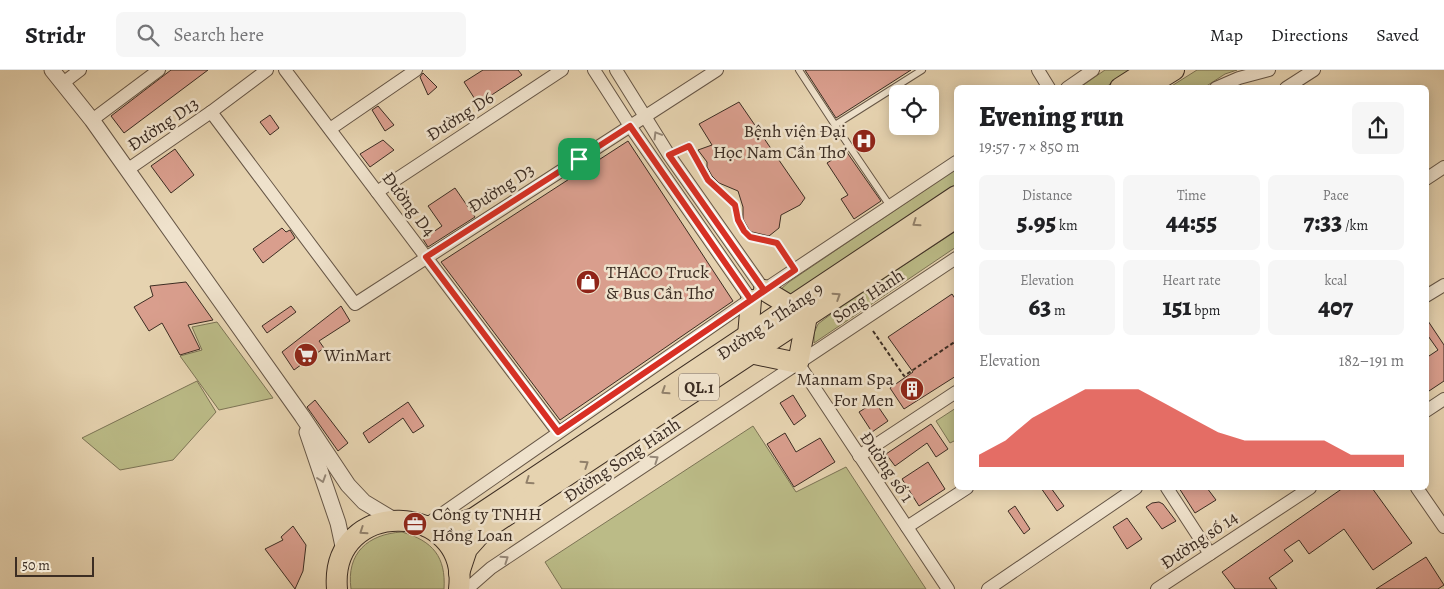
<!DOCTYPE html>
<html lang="en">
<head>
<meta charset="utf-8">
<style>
  :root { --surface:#fff; --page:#f6f6f6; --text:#202124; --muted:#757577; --line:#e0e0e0; --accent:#d93025 }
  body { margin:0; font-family:Alegreya,serif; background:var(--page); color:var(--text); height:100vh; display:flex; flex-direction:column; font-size:19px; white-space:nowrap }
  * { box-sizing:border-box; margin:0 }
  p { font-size:16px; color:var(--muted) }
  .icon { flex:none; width:28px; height:28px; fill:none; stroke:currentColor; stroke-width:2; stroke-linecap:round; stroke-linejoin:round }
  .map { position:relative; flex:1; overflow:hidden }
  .panel { position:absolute; left:954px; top:15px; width:475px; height:405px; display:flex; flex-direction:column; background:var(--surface); border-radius:8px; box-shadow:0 2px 12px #0003 }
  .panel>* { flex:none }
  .buttons { position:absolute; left:889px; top:15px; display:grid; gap:10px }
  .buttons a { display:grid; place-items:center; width:50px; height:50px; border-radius:8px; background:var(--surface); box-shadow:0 2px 12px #0003; font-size:25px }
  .scale { position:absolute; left:15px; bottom:12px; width:79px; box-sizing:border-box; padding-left:5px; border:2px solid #3c2d23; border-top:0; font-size:14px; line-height:18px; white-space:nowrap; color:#3c2d23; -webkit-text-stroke:4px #efe2cc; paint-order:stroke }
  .pin { position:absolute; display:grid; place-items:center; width:42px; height:42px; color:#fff; margin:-21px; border-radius:10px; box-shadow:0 2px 8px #0006 }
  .round { display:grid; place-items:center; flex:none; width:52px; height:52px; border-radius:8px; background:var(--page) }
  .overview { display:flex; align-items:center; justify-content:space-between; height:85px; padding:0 25px }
  h1 { font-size:28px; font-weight:800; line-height:38px }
  .metrics { display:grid; grid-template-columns:repeat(3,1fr); gap:8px; height:85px; padding:5px 25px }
  .metrics div { display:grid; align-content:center; border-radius:8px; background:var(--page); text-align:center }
  .metrics b { font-size:25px; font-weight:800 }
  .metrics small { font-size:14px; font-weight:400 }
  .metrics p { font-size:14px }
  .chart { height:140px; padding:10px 25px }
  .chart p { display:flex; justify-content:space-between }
  .chart svg { width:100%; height:90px; margin-top:5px; fill:var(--accent); opacity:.7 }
  header { display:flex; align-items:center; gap:30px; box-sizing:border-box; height:70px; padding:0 25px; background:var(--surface); border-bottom:1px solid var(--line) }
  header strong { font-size:24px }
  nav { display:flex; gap:28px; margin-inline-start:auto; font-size:18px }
  .search { width:350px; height:45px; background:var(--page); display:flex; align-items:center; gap:12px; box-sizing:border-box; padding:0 18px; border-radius:8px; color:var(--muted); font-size:19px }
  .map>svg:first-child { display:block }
  .green { fill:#bbbb87; stroke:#7c7455 }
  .building { fill:#d99e8d; stroke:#3c2d23 }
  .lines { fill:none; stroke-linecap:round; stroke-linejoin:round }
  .service-casing { stroke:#665646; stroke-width:8 }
  .minor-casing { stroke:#665646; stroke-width:14 }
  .tertiary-casing { stroke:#665646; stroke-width:17 }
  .trunk-casing { stroke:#3c2d23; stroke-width:22 }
  .path { stroke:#3c2d23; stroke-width:2; stroke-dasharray:4 2.5; stroke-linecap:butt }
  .service { stroke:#efe2cc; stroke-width:6 }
  .minor { stroke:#efe2cc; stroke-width:12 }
  .tertiary { stroke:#efe2cc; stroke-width:15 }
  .trunk { stroke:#e6d3b0; stroke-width:20 }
  .oneway { stroke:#968878 }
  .oneway2 { stroke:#91806a }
  .route-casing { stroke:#fff; stroke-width:10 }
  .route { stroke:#d93025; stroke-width:6 }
  .labels { text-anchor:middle; stroke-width:5; stroke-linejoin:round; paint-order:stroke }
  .shield { fill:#efe2cc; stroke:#726356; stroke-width:1 }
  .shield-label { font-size:16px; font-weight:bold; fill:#3c2d23 }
  .street-label { font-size:18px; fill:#3c2d23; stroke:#efe2cc }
  .poi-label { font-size:18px; fill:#3c2d23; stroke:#efe2cc; text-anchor:start }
</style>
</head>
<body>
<header>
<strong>Stridr</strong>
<div class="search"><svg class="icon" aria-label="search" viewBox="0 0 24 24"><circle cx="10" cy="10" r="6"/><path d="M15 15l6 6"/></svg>Search here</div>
<nav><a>Map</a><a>Directions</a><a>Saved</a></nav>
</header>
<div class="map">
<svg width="1444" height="519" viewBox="0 0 1444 519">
  <rect width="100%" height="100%" fill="#e6d3b0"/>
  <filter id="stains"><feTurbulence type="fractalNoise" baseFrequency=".004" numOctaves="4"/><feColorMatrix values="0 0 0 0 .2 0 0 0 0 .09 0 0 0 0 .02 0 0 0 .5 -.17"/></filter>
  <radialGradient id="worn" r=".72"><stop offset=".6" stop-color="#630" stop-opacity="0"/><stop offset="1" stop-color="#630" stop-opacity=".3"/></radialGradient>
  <!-- green -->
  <g class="green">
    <path d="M1105,0H1131L1106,17L1079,18Z"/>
    <path d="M1197,0H1237L1225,4L1205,17H1170Z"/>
    <path d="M956,99V116L788,227L781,219L789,212Z"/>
    <path d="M956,161V177L814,273V263L818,254L839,238Z"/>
    <path d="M217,252L273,328L219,340L180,286L202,280L192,257Z"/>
    <path d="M197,311L216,342L173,390L120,400L82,368Z"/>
    <path d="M956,338V370L950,373L936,351Z"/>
    <path d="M753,356L796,422L846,397L926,519H562L545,492Z"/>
    <path d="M402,462C433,471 446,487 444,519H351C346,483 368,464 402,462Z"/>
  </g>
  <!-- building -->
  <g class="building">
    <path d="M171,0H208L124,63L111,46Z"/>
    <path d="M483,0H518L522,5L478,34L464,12Z"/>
    <path d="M805,0H911L836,48Z"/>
    <path d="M423,3L437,17L428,25L420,7Z"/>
    <path d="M739,32L805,128L800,135L781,145L779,158L769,166L752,162L748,158L743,149V137L738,121L719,113L712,106L707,97V92L698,80L712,75L699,54Z"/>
    <path d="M378,36L394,55L385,61L372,40Z"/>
    <path d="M270,45L279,58L270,65L260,52Z"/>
    <path d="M383,70L394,80L370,97L360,84Z"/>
    <path d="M628,71L733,231L560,350L441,192Z"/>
    <path d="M175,79L194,105L171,123L151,96Z"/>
    <path d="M846,81L881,131L854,149L841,129L848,125L827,93Z"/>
    <path d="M455,118L475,147L428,177L423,169L442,156L428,136Z"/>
    <path d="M282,158L286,162L290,160L295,168L263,193L253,179Z"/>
    <path d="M186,212L213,250L188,255L200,279L180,285L162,253L149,261L134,237L153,226L150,216Z"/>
    <path d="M952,224L956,230V306L904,339L890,318L913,302L888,267Z"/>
    <path d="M291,236L296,242L267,263L262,256Z"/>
    <path d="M341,236L350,251L319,271L324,278L294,300L282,282Z"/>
    <path d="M1426,248L1444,275V311L1426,323V288L1438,280L1426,263Z"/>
    <path d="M793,325L806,346L794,355L780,333Z"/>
    <path d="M315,330L348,373L338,381L307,337Z"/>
    <path d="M408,332L424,356L413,363L403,348L369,373L363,363Z"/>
    <path d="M875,332L888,351L872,362L859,342Z"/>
    <path d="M931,354L948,379L936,387L927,373L895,396L886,384Z"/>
    <path d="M785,363L796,382L820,368L835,392L794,417L767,374Z"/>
    <path d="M928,392L945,419L919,436L902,409Z"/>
    <path d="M1041,418H1051L1064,436L1057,441Z"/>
    <path d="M1179,418H1207L1216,430L1195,443Z"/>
    <path d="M1343,418H1372L1412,473L1373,500L1344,459L1309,484L1299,470L1284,480L1293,491L1269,508L1277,519H1235L1222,502Z"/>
    <path d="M1159,432L1163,434L1176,451L1162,459L1146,437L1152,433Z"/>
    <path d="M1015,436L1030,459L1024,464L1008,441Z"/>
    <path d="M1127,448L1142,469L1127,479L1113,457Z"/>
    <path d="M293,456L306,475L303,501L295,519L265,479L283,470L281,467Z"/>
    <path d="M1426,487L1444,515L1438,519H1376Z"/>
  </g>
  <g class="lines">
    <!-- service casing -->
    <g class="service-casing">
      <g id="service">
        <path d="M799,0L835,55"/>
        <path d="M669,85L689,75L708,109L735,135L738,150L744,161L750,167L777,173L795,199"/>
        <path d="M890,136L835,55L922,0"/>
      </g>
    </g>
    <!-- minor casing -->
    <g class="minor-casing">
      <g id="minor">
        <path d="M285,0L558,362"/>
        <path d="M594,0L630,56L751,230"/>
        <path d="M616,0L669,85L764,220"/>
        <path d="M1038,0L1049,18"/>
        <path d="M63,13L80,0"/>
        <path d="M1067,18L1093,0"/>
        <path d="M1216,18L1239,8L1269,0"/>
        <path d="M1286,18L1314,0"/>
        <path d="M211,42L355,234L717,0"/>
        <path d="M92,50L159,0"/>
        <path d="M330,59L416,0"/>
        <path d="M127,100L211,42L267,0"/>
        <path d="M1426,109L1444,97"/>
        <path d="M377,122L562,0"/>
        <path d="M1426,226L1444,215"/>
        <path d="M798,293L948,519"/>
        <path d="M1426,341L1444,329"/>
        <path d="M859,386L956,322"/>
        <path d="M1167,418L1210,484"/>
        <path d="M1417,418L1444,457"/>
        <path d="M426,455L764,220L956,92"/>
        <path d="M907,457L967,418"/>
        <path d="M467,519L491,498L956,188"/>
        <path d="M988,519L1136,418"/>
        <path d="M1157,519L1310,418"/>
      </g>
    </g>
    <!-- tertiary casing -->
    <g class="tertiary-casing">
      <g id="tertiary">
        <path d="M52,0L92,50L302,346L348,415L364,432L394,450"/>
        <path d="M307,362L338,453L344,481"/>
      </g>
    </g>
    <!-- trunk casing -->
    <g class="trunk-casing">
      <g id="trunk">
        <path d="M1120,18L1148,0"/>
        <path d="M1145,18L1174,0"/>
        <path d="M764,220L792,237"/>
        <path d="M748,266L751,230"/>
        <path d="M750,283L798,293L807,246"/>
        <path d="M426,456H451L474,448L956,126"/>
        <path d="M459,503L467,479L483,461L956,148"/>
        <path d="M337,519C329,426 470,430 459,519"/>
      </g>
    </g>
    <!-- path -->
    <path class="path" d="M873,261L904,306L956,271"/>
    <!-- service -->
    <use href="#service" class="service"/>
    <!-- minor -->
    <use href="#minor" class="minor"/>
    <!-- tertiary -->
    <use href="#tertiary" class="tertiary"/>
    <!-- trunk -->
    <use href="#trunk" class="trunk"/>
  </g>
  <!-- one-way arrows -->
  <defs><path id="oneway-chevron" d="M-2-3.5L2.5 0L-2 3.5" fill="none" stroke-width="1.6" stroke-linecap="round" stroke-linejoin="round" transform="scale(1.25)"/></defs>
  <g class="oneway">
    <use href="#oneway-chevron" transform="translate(657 65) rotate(-121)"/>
    <use href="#oneway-chevron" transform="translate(655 389) rotate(-34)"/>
    <use href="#oneway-chevron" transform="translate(322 409) rotate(72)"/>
    <use href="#oneway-chevron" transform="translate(505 489) rotate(-34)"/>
  </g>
  <g class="oneway2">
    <use href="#oneway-chevron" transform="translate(916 153) rotate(146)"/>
    <use href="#oneway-chevron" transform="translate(837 226) rotate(-33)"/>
    <use href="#oneway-chevron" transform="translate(665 321) rotate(147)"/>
    <use href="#oneway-chevron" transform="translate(585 394) rotate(-34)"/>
    <use href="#oneway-chevron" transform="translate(529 411) rotate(146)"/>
    <use href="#oneway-chevron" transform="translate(363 461) rotate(146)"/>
  </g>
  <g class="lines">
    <!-- route casing -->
    <g class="route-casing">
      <path id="route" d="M579,89L426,187L558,362L795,200L777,173L750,167L744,161L738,150L735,135L708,110L689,76L669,85L764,220L751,230L630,56L579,89"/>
    </g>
    <!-- route -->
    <use href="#route" class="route"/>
  </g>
  <!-- icons -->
  <defs>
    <g id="hospital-disc" transform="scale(1.25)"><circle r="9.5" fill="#8f2418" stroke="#efe2cc"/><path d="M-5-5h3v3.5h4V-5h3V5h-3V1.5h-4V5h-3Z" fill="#fff"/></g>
    <g id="shop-disc" transform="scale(1.25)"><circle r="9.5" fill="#8f2418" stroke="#efe2cc"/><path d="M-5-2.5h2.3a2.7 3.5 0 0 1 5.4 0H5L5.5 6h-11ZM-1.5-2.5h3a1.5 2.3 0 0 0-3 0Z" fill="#fff"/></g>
    <g id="supermarket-disc" transform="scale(1.25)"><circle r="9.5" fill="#8f2418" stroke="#efe2cc"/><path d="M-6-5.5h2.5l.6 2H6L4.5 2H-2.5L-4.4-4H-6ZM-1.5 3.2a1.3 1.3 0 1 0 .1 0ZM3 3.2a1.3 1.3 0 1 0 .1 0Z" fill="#fff"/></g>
    <g id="building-disc" transform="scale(1.25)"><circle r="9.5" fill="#8f2418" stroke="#efe2cc"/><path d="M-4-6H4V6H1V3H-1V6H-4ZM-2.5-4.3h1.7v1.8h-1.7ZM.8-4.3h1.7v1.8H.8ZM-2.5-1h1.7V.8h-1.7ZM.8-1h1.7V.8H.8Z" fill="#fff"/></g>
    <g id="office-disc" transform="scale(1.25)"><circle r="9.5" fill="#8f2418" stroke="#efe2cc"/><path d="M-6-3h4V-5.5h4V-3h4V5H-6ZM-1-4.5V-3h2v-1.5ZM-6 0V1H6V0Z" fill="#fff"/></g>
  </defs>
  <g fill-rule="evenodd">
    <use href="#hospital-disc" x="864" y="71"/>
    <use href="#shop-disc" x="588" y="212"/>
    <use href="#supermarket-disc" x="306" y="285"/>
    <use href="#building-disc" x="912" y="319"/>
    <use href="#office-disc" x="415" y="454"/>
  </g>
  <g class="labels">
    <!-- shield labels -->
    <rect class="shield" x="679" y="303.5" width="40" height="27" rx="4"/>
    <g class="shield-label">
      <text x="699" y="323">QL.1</text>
    </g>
    <!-- street labels -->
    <g class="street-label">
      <text transform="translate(460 46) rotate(-33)" y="6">Đường D6</text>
      <text transform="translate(163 54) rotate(-34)" y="6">Đường D13</text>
      <text transform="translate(501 118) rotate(-33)" y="6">Đường D3</text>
      <text transform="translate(409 134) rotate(53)" y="6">Đường D4</text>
      <text transform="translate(868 226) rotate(-34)" y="6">Song Hành</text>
      <text transform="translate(770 251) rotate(-34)" y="6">Đường 2 Tháng 9</text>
      <text transform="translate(622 390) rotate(-34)" y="6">Đường Song Hành</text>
      <text transform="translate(887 397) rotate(56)" y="6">Đường số 1</text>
      <text transform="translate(1199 470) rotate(-34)" y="6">Đường số 14</text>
    </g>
    <!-- poi labels -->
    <g class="poi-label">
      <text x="846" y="67" text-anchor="end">Bệnh viện Đại<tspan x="846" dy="21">Học Nam Cần Thơ</tspan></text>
      <text x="606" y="208">THACO Truck<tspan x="606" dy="21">&amp; Bus Cần Thơ</tspan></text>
      <text x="324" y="291">WinMart</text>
      <text x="894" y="315" text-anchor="end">Mannam Spa<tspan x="894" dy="21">For Men</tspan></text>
      <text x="432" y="450">Công ty TNHH<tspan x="432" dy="21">Hồng Loan</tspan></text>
    </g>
  </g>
  <rect width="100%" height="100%" filter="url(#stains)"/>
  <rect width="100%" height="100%" fill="url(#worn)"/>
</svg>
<div class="buttons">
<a><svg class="icon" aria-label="locate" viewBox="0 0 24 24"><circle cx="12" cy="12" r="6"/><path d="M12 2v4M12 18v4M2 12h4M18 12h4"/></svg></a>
</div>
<div class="scale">50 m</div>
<div class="pin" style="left:579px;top:89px;background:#1e9e55"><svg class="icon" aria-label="arrive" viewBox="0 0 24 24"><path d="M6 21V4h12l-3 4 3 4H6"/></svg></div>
<section class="panel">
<div class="overview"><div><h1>Evening run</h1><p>19:57 · 7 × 850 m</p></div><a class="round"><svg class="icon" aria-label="share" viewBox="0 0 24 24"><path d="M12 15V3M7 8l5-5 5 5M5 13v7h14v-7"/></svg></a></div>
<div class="metrics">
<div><p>Distance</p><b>5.95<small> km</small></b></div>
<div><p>Time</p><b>44:55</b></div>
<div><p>Pace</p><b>7:33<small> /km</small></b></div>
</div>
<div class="metrics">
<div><p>Elevation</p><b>63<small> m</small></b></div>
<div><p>Heart rate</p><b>151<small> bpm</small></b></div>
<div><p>kcal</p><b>407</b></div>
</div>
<div class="chart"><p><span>Elevation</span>182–191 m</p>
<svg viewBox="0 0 160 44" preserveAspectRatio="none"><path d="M0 44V38L10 31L20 20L30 13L40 6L50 6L60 6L70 13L80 20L90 27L100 31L110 31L120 31L130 31L140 38L150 38L160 38V44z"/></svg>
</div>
</section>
</div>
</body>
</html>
